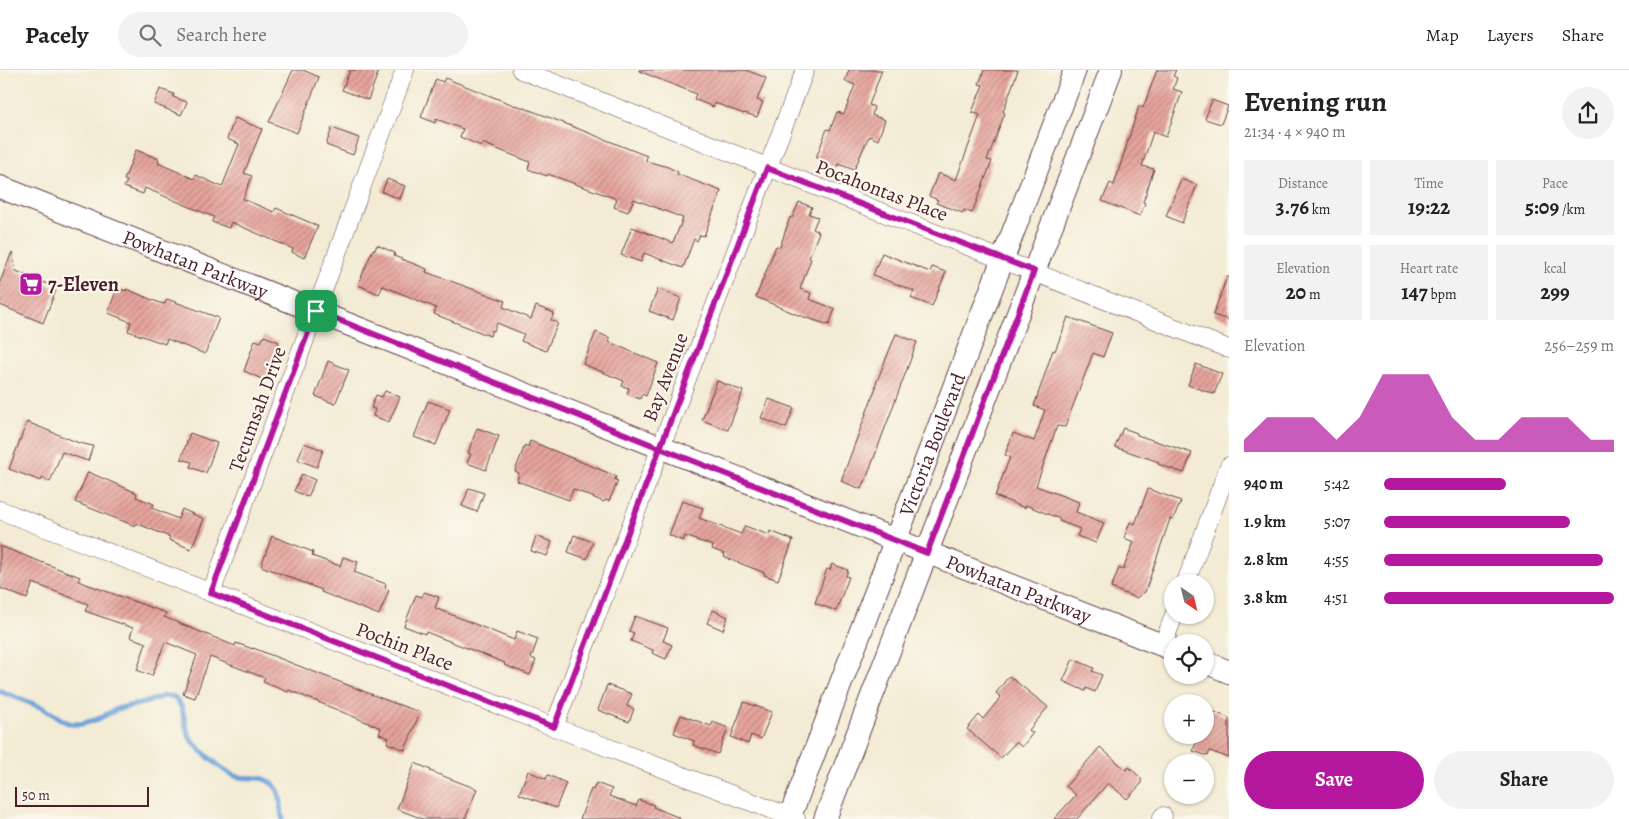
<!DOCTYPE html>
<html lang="en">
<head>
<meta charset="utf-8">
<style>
  :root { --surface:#fff; --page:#f2f2f2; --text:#222; --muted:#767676; --line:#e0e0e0; --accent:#b5179e }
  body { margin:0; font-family:Alegreya,serif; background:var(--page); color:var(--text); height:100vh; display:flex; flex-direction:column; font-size:19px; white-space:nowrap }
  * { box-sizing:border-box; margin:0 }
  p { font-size:16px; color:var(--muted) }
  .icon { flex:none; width:28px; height:28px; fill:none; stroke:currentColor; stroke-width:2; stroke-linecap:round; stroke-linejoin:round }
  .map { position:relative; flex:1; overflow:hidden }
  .drawer { display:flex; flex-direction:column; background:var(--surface); width:400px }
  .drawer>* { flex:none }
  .needle { width:32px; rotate:145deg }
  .buttons { position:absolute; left:1164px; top:504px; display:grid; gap:10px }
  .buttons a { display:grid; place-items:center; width:50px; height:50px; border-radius:50%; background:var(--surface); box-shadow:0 1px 4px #0004; font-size:25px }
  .scale { position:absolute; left:15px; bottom:12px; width:134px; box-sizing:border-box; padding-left:5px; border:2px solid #4a1f2b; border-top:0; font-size:14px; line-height:18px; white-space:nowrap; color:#4a1f2b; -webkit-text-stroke:4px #fbf7ec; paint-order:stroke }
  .pin { position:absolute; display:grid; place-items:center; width:42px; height:42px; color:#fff; margin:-21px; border-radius:10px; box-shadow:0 2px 8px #0006 }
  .round { display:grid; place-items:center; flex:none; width:52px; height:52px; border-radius:26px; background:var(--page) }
  .head { display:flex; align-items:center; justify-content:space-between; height:85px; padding:0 15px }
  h1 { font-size:28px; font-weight:700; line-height:38px }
  .metrics { display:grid; grid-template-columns:repeat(3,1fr); gap:8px; height:85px; padding:5px 15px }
  .metrics div { display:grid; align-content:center; border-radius:0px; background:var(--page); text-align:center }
  .metrics b { font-size:21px; font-weight:700 }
  .metrics small { font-size:14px; font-weight:400 }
  .metrics p { font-size:14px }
  .chart { height:140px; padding:10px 15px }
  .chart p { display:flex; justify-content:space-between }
  .chart svg { width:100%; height:90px; margin-top:5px; fill:var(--accent); opacity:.7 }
  .button { display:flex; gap:10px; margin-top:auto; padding:10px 15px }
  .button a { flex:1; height:58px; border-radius:30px; background:var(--accent); color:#fff; font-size:20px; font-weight:700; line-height:58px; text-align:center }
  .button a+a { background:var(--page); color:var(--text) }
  ul { padding:0 15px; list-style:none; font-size:16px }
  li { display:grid; grid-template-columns:80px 60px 1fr; align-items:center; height:38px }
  li i { height:12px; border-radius:6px; background:var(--accent) }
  header { display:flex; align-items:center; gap:30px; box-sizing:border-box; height:70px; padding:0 25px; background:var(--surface); border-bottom:1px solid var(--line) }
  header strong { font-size:24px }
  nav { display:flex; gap:28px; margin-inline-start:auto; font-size:18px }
  .search { width:350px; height:45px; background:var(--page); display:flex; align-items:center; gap:12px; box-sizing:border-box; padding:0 18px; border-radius:28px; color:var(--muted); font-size:19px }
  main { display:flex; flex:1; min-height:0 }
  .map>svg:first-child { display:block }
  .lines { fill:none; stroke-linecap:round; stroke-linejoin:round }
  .stream { stroke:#6ca2d9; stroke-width:5.5 }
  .building { fill:url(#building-hatch) }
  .minor-casing { stroke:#633e44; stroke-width:19 }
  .major-casing { stroke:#633e44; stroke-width:24 }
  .minor { stroke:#fff; stroke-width:18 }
  .major { stroke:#fff; stroke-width:22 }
  .route-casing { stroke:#fff; stroke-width:10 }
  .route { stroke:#b5179e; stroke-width:6 }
  .labels { text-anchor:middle; stroke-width:4.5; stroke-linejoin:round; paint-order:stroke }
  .street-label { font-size:20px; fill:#4a1f2b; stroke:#fbf7ec }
  .poi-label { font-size:20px; font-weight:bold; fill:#4a1f2b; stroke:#fbf7ec; text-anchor:start }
</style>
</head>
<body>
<header>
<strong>Pacely</strong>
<div class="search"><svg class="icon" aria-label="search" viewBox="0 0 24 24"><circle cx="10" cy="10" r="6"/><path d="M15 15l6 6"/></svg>Search here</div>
<nav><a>Map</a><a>Layers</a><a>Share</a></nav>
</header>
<main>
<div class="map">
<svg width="1229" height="749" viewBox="0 0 1229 749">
  <defs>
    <pattern id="building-hatch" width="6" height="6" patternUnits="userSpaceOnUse" patternTransform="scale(1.25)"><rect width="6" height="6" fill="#e5a49c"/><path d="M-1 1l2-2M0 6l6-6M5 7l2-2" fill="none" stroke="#bc857f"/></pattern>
  </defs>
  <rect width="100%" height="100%" fill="#fbf7ec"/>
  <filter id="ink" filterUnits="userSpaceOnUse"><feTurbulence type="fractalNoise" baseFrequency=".02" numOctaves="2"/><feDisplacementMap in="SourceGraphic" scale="10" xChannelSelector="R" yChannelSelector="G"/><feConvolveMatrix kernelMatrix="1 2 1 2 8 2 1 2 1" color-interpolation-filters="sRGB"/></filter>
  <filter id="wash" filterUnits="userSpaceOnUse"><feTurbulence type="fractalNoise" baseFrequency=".0096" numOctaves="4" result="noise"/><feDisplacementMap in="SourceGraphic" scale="20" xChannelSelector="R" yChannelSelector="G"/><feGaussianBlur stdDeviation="1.12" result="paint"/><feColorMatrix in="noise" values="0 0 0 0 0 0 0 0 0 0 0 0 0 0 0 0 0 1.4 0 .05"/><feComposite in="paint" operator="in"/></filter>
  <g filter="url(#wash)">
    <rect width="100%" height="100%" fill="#f3ebd4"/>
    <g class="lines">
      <!-- stream -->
      <path class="stream" d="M0,621L43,638L64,651L72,654H81L96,650L117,639L147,632L164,626L174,627C187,638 182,656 191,669C198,679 224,702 235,706C250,711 266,702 277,719C283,728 279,739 283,749"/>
    </g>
    <g id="blocks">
      <!-- building -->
      <g class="building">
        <path d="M293,0H303L319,7L297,63L269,52Z"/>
        <path d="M350,0H379L368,30L342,20Z"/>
        <path d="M639,0H746L766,8L757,30L763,32L757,47L745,43L744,44L715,33L713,37L694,29L696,24L694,23L639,1Z"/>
        <path d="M849,0H882L869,35L874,37L872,45L885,50L878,70L869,66L854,100L839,94L838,97L816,88L827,59L830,60L837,42L844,44L855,15L845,11Z"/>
        <path d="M984,0H1018L1003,42L1005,43L987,90L992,91L972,143L964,140L963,143L936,133L938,130L929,126L938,103L956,110L980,45L972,42L983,15L979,14Z"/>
        <path d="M1157,0H1176L1173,6L1177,8L1173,19L1182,22L1166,67L1153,62L1142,96L1154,99L1143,132L1145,133L1140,146L1102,131L1110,113L1114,115L1139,36L1143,38Z"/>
        <path d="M445,8L516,36V35L551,48L647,86L646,91L668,97L678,102L677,104L721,121L704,166L700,165L697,171L694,169L683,198L644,183L641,192L621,185L632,157L673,173L683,148L634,129L628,142L614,137L617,129L548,104L547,106L528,99L530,92L482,73L481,76L460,67L463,59L436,49L435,53L421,47L436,9L443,12Z"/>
        <path d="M160,19L174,24L173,27L187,32L181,45L154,34Z"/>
        <path d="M1212,30L1228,36L1221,54L1205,49Z"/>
        <path d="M235,48L262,59L244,103L252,106L243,129L274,142L276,138L318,156L304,188L292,182L293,179L231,152L229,158L212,152L214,147L145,118L143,124L124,117L127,111L124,110L136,80L159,89L158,93L194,109L196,105L222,117L239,74L227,69Z"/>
        <path d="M332,58L359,68L353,85L326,75Z"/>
        <path d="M387,109L405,116L400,129L382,122Z"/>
        <path d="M1181,109L1197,115L1182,153L1166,146Z"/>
        <path d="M799,132L812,137L809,144L818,147L813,159L819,162L809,188L811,189L800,219L811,223L809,229L835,239L829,255L798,245L756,227L776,176L780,177L790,147L792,148Z"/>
        <path d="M377,175L395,183L394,186L427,199L426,202L505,231L503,237L531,249L536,236L554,243L551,250L558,253L546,281L521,271L524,264L497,253L494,261L492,260L490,266L434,244L436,238L434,237L383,216L379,224L358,215L373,179L375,180Z"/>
        <path d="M12,182L16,201L52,216L51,218L56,220L43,253L0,235V212Z"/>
        <path d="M882,183L930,202L932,197L946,202L932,236L911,228L914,221L873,205Z"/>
        <path d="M1227,207H1229V250L1213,245Z"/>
        <path d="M117,218L126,221V219L160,233L165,234L167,229L219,248L205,284L167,269L165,274L128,261L131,252L108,243Z"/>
        <path d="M658,219L681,228L673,250L649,241Z"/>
        <path d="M1068,247L1112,263L1103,287L1093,283L1065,357L1057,356L1036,416L1079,432L1076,442L1104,453L1096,473L1077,466L1080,459L1059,451L1060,449L1026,435L1025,438L995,426L1010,387L1005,385L1013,363L1034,371L1045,340L1034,336L1053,280L1055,281Z"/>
        <path d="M596,262L610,268L609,272L658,293L646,326L642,324L640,329L627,324L629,318L622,316L624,311L583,294Z"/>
        <path d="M896,264L917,272L865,412L864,411L861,419L841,411L876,317L875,316Z"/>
        <path d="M264,266L279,272L264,310L244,301L255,270L261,272Z"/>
        <path d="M328,291L349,300L335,334L315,326Z"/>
        <path d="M1196,294L1222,304L1214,324L1188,315Z"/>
        <path d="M717,311L743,321L728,360L702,350Z"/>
        <path d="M385,321L400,327L389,352L373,346L375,339L371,338L376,325L382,327Z"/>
        <path d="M769,329L794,338L786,358L761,348Z"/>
        <path d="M428,331L450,339L436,375L414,367Z"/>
        <path d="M27,352L79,373L93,376L88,391L62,382L50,412L42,408L41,411L9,399Z"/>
        <path d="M477,358L499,366L486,400L467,393L471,384L468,383Z"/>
        <path d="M1123,358L1137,363V365L1192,383L1184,403L1158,394L1159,392L1115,377Z"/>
        <path d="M190,363L217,373L206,403L190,397L192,392L181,389Z"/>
        <path d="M530,371L616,406L615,410L618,411L609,431L605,430L604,432L573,419L569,430L517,411L519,403L515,401L525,375L528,377Z"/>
        <path d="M304,373L323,380L317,397L298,390Z"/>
        <path d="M88,402L137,423L136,427L154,434L152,438L178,449L182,439L204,449L191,479L169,470L170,467L136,453L135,456L75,432Z"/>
        <path d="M302,404L315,410L308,427L294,421Z"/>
        <path d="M469,418L484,423L477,442L462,436Z"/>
        <path d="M1148,419L1181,431L1173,450L1170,449L1145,522L1136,528L1111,518L1119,498L1123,500L1134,472L1124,468L1130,452L1135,454Z"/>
        <path d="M682,431L703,438L699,448L741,464L745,456L769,465L770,461L793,470L778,510L764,505L765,503L724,487L725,484L712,479L713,476L685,466L683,471L669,465Z"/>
        <path d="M574,465L593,472L587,489L568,482Z"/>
        <path d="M272,466L313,482L312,486L340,496L343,487L358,492L354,502L386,514L385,518L389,520L379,545L321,522L322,520L261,496Z"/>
        <path d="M536,466L552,472L547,486L531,481Z"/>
        <path d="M0,476L80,507L78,511L166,543L164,547L235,576L236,573L253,579V578L391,632L420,642L405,680L387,673L389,668L379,664L381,658L289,620L288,622L263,612L265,608L210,587L195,628L183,624L197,585L165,572L152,606L137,600L146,573L130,567L133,558L85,541L88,534L33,513L27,529L0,518Z"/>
        <path d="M832,494L848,500L846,506L849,507L836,541L815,533L827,499L830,500Z"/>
        <path d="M424,522L439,527L435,538L514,570L517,561L538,569L531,588L536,590L530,605L504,595L505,593L426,562L425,564L404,556L416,525L422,527Z"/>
        <path d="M713,540L728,547L723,560L707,553Z"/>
        <path d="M635,546L668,558L663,571L672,575L666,589L652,583L653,580L631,571L634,563L629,561Z"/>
        <path d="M1073,589L1094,598L1092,601L1102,605L1095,622L1086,618L1085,621L1063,611Z"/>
        <path d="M1009,606L1048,637L1029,660L1033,663L1022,677L1016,672L1001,688L967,659L979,645L983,649L1001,627L996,623Z"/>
        <path d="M607,615L632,624L627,636L634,639L629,652L598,640Z"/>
        <path d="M744,632L772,642L761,669L751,665L748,674L731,667Z"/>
        <path d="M1205,638L1229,648V688L1210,681L1208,686L1193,681L1199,665H1205Z"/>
        <path d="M681,645L711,656L713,652L728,658L718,684L693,675L694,671L674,663Z"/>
        <path d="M1100,677L1126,700L1129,697L1141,708V714L1127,729L1108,713L1077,749H1054L1076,725L1066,716Z"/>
        <path d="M415,693L431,700L430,701L477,719L465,749H423L397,739Z"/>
        <path d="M528,701L546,709L548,705L566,713L556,738L519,724Z"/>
        <path d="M596,713L612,719L609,726L636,736L639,730L654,735L653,737L680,748L679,749H580L591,719L593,720Z"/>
      </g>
    </g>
  </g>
  <g filter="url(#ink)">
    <use href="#blocks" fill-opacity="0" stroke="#633e44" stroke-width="1"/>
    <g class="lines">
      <!-- minor casing -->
      <g class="minor-casing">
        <g id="minor">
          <path d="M521,0L1229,279"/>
          <path d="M0,440L554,657L796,749"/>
          <path d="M1186,512L1229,396"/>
          <path d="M211,523L405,0"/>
          <path d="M1163,575L1174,545"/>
          <path d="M554,657L805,0"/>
          <path d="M1161,749L1163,746"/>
        </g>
      </g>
      <!-- major casing -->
      <g class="major-casing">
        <g id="major">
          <path id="s1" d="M0,117L1172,579"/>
          <path d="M1205,592L1229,602"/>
          <path id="s2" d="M789,749L1075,0"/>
          <path d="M825,749L1111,0"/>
        </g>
      </g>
      <!-- minor -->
      <use href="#minor" class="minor"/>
      <!-- major -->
      <use href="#major" class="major"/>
    </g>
  </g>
  <g class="lines" filter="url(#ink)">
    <!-- route casing -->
    <g class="route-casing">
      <path id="route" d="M316,241L211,523L554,657L660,378L927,483L1034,201L767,98L660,378L316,241"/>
    </g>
    <!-- route -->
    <use href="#route" class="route"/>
  </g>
  <!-- icons -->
  <defs>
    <g id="supermarket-square" transform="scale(1.25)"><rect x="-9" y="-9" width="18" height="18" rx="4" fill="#b5179e" stroke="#fbf7ec"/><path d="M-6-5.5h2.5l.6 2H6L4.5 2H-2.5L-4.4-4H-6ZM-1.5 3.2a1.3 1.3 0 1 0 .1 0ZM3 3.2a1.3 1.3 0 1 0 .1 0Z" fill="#fff"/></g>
  </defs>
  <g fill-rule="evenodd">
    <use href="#supermarket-square" x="31" y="214"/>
  </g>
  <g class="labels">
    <!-- street labels -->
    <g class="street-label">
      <text transform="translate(882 120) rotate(21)" y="7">Pocahontas Place</text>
      <text dy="7" stroke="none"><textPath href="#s1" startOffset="210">Powhatan Parkway</textPath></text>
      <text transform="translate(665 307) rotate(-69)" y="7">Bay Avenue</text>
      <text transform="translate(257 339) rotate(-70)" y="7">Tecumsah Drive</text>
      <text dy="7" stroke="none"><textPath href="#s2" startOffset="401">Victoria Boulevard</textPath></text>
      <text dy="7" stroke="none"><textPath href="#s1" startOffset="1095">Powhatan Parkway</textPath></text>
      <text transform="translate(405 576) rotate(21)" y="7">Pochin Place</text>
    </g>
    <!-- poi labels -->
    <g class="poi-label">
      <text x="48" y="221">7-Eleven</text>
    </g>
  </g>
</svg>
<div class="buttons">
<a><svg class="needle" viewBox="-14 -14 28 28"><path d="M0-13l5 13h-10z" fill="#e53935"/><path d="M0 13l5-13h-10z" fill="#767676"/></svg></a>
<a><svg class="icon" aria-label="locate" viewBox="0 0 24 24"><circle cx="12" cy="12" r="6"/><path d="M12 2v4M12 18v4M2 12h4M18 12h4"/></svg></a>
<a>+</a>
<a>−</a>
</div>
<div class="scale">50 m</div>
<div class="pin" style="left:316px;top:241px;background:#1e9e55"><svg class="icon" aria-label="arrive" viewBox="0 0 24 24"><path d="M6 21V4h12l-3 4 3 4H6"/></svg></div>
</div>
<section class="drawer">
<div class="head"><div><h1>Evening run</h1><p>21:34 · 4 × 940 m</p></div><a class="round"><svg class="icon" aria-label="share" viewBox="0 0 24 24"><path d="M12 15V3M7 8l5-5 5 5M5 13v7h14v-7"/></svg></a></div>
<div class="metrics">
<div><p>Distance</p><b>3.76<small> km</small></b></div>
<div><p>Time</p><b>19:22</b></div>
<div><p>Pace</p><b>5:09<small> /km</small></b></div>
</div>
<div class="metrics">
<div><p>Elevation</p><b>20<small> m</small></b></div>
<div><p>Heart rate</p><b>147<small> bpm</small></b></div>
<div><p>kcal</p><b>299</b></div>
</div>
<div class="chart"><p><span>Elevation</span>256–259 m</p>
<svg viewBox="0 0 160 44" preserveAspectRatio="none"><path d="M0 44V38L10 27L20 27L30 27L40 38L50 27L60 6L70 6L80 6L90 27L100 38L110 38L120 27L130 27L140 27L150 38L160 38V44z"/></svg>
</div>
<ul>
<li><b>940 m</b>5:42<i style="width:53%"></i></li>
<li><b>1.9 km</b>5:07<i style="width:81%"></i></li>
<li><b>2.8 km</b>4:55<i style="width:95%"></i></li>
<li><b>3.8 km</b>4:51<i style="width:100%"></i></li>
</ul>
<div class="button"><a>Save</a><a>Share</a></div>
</section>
</main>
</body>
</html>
